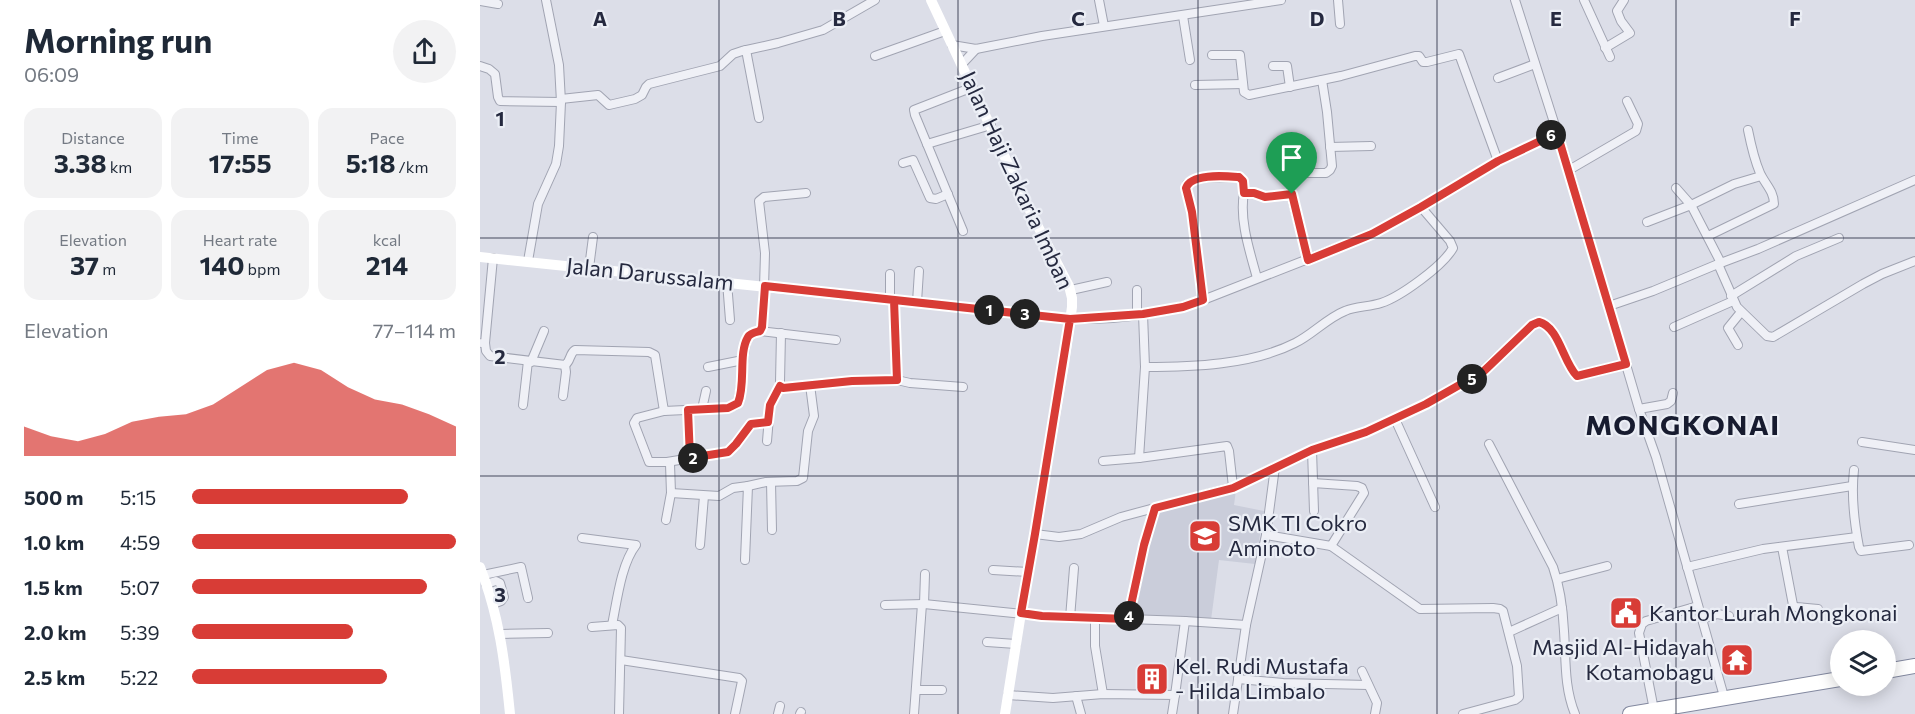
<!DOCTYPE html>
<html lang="en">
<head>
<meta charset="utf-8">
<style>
  :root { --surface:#fff; --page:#f2f2f3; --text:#1f2937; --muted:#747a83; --accent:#d83c36 }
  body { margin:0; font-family:Commissioner,sans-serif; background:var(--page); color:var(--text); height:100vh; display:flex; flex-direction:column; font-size:22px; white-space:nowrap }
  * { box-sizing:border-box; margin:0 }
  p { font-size:20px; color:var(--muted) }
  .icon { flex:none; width:33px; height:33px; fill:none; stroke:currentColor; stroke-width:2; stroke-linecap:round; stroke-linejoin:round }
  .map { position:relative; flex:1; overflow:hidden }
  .side { display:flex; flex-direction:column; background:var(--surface); width:480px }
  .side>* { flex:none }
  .tools { position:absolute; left:1350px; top:630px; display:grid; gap:12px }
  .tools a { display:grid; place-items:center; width:66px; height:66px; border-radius:50%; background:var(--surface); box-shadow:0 3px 15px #0003; font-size:30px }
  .pin { position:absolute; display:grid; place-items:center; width:51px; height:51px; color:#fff; margin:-62px -26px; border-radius:50% 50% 50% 0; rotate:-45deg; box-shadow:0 0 6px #0007 }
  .pin .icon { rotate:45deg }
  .km { position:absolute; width:30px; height:30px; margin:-15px; border-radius:50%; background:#222; color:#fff; font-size:16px; line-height:30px; text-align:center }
  .round { display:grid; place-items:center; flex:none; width:63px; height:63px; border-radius:32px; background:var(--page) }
  .overview { display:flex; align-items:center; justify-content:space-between; height:102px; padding:0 24px }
  h1 { font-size:33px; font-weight:700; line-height:45px }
  .figures { display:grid; grid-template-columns:repeat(3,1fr); gap:9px; height:102px; padding:6px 24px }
  .figures div { display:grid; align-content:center; border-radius:15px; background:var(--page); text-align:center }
  .figures b { font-size:26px; font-weight:700 }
  .figures small { font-size:16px; font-weight:400 }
  .figures p { font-size:16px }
  .chart { height:168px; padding:12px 24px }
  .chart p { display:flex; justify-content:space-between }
  .chart svg { width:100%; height:108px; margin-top:6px; fill:var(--accent); opacity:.7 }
  ul { padding:0 24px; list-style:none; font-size:20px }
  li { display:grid; grid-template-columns:96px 72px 1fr; align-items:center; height:45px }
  li i { height:15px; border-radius:8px; background:var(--accent) }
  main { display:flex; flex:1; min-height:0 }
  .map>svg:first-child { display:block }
  .built { fill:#cacdda }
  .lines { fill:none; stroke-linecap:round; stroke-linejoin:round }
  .street-casing { stroke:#a1a4b2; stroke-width:10 }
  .highway-casing { stroke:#82889f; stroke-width:16 }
  .street { stroke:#eff0f6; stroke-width:8 }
  .secondary { stroke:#fff; stroke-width:10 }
  .highway { stroke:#fff; stroke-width:14 }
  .route-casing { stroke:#fff; stroke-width:12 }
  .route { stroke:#d83c36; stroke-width:8 }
  .grid { fill:none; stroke:#25293f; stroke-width:1.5; stroke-opacity:0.55 }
  .labels { text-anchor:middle; stroke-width:4.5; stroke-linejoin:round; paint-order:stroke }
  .street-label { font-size:22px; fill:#25293f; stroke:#ebeef5 }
  .poi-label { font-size:22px; fill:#25293f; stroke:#ebeef5; text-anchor:start }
  .district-label { font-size:28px; font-weight:bold; letter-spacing:1.5px; fill:#171b2f; stroke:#ebeef5 }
  .grid-label { font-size:20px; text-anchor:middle; font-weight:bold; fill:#25293f; stroke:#ebeef5; stroke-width:4.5; stroke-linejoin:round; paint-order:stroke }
</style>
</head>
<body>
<main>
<section class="side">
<div class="overview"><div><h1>Morning run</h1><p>06:09</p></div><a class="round"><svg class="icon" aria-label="share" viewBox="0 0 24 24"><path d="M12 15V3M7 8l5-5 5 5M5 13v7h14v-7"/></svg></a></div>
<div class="figures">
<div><p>Distance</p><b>3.38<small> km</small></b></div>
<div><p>Time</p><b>17:55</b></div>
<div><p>Pace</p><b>5:18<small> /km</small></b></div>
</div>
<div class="figures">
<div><p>Elevation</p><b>37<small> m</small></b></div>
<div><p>Heart rate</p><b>140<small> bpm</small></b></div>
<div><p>kcal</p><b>214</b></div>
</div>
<div class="chart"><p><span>Elevation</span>77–114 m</p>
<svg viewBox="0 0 160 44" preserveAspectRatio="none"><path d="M0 44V32L10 36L20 38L30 35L40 30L50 28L60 27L70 23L80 16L90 9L100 6L110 9L120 16L130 21L140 23L150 27L160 32V44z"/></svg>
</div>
<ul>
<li><b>500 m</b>5:15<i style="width:82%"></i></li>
<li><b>1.0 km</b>4:59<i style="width:100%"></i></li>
<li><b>1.5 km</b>5:07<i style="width:89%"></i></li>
<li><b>2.0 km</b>5:39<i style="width:61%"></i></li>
<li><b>2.5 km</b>5:22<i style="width:74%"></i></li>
</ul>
</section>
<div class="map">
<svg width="1435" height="714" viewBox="0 0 1435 714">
  <rect width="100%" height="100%" fill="#dcdee8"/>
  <!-- built -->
  <path class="built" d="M756,490L754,505L784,511L775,564L739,560L731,620L649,617L676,512Z"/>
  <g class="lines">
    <!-- street casing -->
    <g class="street-casing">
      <g id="street">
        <path d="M619,0L624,26"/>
        <path d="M858,0L860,24"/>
        <path d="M1035,0L1085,157L1159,409L1176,457L1245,700"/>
        <path d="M1104,0L1130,57"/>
        <path d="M0,1L18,4"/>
        <path d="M703,16L710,60"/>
        <path d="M472,45L496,49L562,36L801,0"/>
        <path d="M1125,48L1150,33L1141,21L1137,11L1144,0"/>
        <path d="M266,50L279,118"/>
        <path d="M732,55H760L764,92L769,95L861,76L935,56H939L943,62H947L979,54L1018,161"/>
        <path d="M395,56L465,31"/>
        <path d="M482,64L496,49"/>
        <path d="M0,66L9,69L15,74L18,97L20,101L81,102"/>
        <path d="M793,66H807L810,87"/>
        <path d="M1018,78L1055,64"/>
        <path d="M715,85L763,84"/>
        <path d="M81,99L118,95L129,105L155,99L162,95L166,87L169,84L240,66L253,54L262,51L298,43L343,30L395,0"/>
        <path d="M447,144L435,115L434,110L493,87"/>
        <path d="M850,147L891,146"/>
        <path d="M423,163L433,160L450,198L456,199L468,194"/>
        <path d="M1089,170L1156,131L1158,124L1147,101"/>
        <path d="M1196,188L1211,205L1241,263"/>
        <path d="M764,193C759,220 770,252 777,278"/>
        <path d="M1167,222L1211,205L1254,184L1281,176"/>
        <path d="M483,231L447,144L511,125"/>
        <path d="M1228,236L1294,204C1294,191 1285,184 1280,173C1274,159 1271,145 1268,130"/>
        <path d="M828,260L811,194V177L815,173H846L850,170L852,166L847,112L842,80"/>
        <path d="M48,261L58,204L76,164L79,146L81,102L79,65L66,0"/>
        <path d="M1238,264L1278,249L1435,180"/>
        <path d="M109,268L113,237"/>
        <path d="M247,282L250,320"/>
        <path d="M591,290L627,282"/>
        <path d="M657,290V314"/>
        <path d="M1251,296L1316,256L1359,238"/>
        <path d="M410,300V274"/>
        <path d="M723,300L712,212L706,188L707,184L718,178L759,177L763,181L764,193H774L785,197L811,194"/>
        <path d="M437,302L439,271"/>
        <path d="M1129,306L1173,291L1238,264L1257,307L1287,336L1293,337L1383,284L1402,274L1435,261"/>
        <path d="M663,314L665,367C712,367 772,365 815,343C832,335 847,318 865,311C876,306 889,307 901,303C920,297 963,266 973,248L970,241L941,207"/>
        <path d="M590,319C634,320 681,314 723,300L892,234L941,207L1018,161L1077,133"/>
        <path d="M1194,327L1253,301"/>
        <path d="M280,331L356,340"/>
        <path d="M301,333L300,382V385L303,388L372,381L417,380L414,300"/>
        <path d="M2,343H5L13,258"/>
        <path d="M5,343L6,351L10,356L85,365C91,361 89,354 95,350L169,352L175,355L184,411L248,408L256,405C265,390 260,341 271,334C272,333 279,332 280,331L283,322L285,253L279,201L284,197L326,193"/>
        <path d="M1258,345L1248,328L1261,312"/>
        <path d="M51,362L64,331"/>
        <path d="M228,367L263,360"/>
        <path d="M417,380L430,383L483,387"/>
        <path d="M83,396L86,372L85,365"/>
        <path d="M43,405L48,361"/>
        <path d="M222,409L226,391"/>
        <path d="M1159,409L1187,404L1191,401L1193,393"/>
        <path d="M208,410L210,458"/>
        <path d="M184,411L157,418L154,423L169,462H187L190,464L191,493L186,520"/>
        <path d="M915,419L955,507"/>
        <path d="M287,441L290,405L300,386"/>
        <path d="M1382,442L1435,450"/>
        <path d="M1009,444L1073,567C1080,587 1083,610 1084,631C1086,660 1084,687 1095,714"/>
        <path d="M832,450L834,511"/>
        <path d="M659,458L665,367"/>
        <path d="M623,461L659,458L747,446L749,451L753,487"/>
        <path d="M187,462L248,452L256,444L271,424L288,422"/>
        <path d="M1374,470C1371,496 1374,521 1379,547L1381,551L1429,545"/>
        <path d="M291,482L292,530"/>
        <path d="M833,483L877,486L882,488L884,493L851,546"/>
        <path d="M268,486L286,482L317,481L323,478L328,431L334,416L330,385"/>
        <path d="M191,493L239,496L253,488L268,486L265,560"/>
        <path d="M1259,504L1372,486"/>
        <path d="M555,534L579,537L601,534L641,517L753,487L832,450L886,432L946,404L998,375L1052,325L1059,322C1080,328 1082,361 1097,376L1147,364"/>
        <path d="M786,535L851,546L940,609L1013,608L1020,609L1023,611L1037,666L1039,697L1035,700L983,714"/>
        <path d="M102,538L156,545C141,564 137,601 132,625"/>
        <path d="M220,545L224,496"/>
        <path d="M1302,547L1313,605L1316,607L1338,609"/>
        <path d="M1207,567L1283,549L1377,537"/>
        <path d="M513,570L548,572"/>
        <path d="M3,575L41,567L48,598"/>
        <path d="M1077,579L1127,566"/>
        <path d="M6,584L16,581L20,583L24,597L21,601L13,604"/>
        <path d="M444,604L445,574"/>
        <path d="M405,605L444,604L563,616L705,621L766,625L753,714"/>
        <path d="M590,618L594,568"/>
        <path d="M615,618V646L623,694"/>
        <path d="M649,619L664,545L675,508"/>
        <path d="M1222,619L1237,614L1249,616"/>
        <path d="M766,625L786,535L795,467"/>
        <path d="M112,627L138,625L141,628L139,714"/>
        <path d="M1029,632L1082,608"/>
        <path d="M20,634L68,633"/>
        <path d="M507,642L536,644"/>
        <path d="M141,660L259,678L262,681L255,714"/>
        <path d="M882,671L897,703L895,714"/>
        <path d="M758,679L803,683L888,685"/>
        <path d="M436,690H462"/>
        <path d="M528,695L573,698L623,694L695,695L692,714"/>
        <path d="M695,695L705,621"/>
        <path d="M596,696L601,714"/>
        <path d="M1174,710L1159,633L1162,624L1166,621L1218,606"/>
        <path d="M298,714L300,706"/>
        <path d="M320,714L321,712"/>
        <path d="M434,714L442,604"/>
      </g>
    </g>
    <!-- highway casing -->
    <g class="highway-casing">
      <g id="highway">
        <path d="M1406,671L1435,666"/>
        <path d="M1150,714L1360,679"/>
      </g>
    </g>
    <!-- street -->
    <use href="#street" class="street"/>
    <!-- secondary -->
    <g class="secondary">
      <path d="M451,0L553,217L589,286L592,298V307L584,364L541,613L525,714"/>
      <path d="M0,257L590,319"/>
      <path d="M0,567C19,614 25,663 30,714"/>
    </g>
    <!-- highway -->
    <use href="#highway" class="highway"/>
  </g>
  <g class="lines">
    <!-- route casing -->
    <g class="route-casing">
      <path id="route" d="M812,194L785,197L774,193H764L763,181L759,177C745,176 711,173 706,188L712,212L723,300L703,307L663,314L590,319L285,286L282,327L280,331C276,332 270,333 268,337C258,354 266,384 258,403L248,408L208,410L210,458L248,452L256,444L271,424L288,422L290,405L300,386L303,388L372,381L417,380L414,300L590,319L555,534L541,613L562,616L648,619L664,545L675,508L753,488L832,450L886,432L946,404L1004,371L1052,325L1059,322C1079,327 1083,362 1097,376L1146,364L1077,133L1018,161L941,207L892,234L828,260L812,194"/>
    </g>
    <!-- route -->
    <use href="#route" class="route"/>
  </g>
  <!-- grid -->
  <path class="grid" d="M239,0V714M478,0V714M718,0V714M957,0V714M1196,0V714M0,238H1435M0,476H1435"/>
  <!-- icons -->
  <defs>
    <g id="school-square" transform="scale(1.725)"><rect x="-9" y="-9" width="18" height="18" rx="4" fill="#d83c36" stroke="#ebeef5"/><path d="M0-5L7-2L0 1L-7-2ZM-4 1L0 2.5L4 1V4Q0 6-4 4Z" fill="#fff"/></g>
    <g id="civic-square" transform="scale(1.725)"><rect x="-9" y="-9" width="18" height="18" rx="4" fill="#d83c36" stroke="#ebeef5"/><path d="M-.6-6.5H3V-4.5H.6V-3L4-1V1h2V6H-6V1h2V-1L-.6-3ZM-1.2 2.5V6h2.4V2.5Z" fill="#fff"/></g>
    <g id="temple-square" transform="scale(1.725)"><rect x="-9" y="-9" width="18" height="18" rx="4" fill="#d83c36" stroke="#ebeef5"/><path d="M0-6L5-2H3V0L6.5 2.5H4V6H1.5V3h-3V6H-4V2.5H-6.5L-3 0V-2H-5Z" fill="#fff"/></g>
    <g id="building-square" transform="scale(1.725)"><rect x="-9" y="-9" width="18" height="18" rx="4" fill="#d83c36" stroke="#ebeef5"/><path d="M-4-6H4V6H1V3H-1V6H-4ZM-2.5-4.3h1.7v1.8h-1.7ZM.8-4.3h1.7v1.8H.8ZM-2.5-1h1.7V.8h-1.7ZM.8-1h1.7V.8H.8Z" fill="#fff"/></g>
  </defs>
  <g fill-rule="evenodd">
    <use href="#school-square" x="725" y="536"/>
    <use href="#civic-square" x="1146" y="613"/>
    <use href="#temple-square" x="1257" y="660"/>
    <use href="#building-square" x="672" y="679"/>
  </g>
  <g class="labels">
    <!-- street labels -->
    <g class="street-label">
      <text transform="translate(537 180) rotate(65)" y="8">Jalan Haji Zakaria Imban</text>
      <text transform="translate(170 274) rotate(6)" y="8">Jalan Darussalam</text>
    </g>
    <!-- poi labels -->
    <g class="poi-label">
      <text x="748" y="531">SMK TI Cokro<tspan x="748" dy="25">Aminoto</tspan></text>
      <text x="1169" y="621">Kantor Lurah Mongkonai</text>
      <text x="1234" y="655" text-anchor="end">Masjid Al-Hidayah<tspan x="1234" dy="25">Kotamobagu</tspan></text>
      <text x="695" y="674">Kel. Rudi Mustafa<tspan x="695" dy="25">- Hilda Limbalo</tspan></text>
    </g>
    <!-- district labels -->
    <g class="district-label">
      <text x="1203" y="435">MONGKONAI</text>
    </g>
  </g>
  <g class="grid-label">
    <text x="120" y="26">A</text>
    <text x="359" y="26">B</text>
    <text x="598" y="26">C</text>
    <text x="837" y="26">D</text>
    <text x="1076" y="26">E</text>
    <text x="1315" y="26">F</text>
    <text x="20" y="126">1</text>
    <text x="20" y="364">2</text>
    <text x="20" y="602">3</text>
  </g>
</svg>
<div class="tools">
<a><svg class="icon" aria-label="layers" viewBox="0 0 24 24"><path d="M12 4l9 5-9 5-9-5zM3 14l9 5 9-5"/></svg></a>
</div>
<div class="pin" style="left:812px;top:194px;background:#1e9e55"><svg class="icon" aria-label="arrive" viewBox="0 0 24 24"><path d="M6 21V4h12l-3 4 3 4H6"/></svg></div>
<b class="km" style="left:509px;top:310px">1</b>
<b class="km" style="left:213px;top:458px">2</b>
<b class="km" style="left:545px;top:314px">3</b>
<b class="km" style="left:649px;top:616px">4</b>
<b class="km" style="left:992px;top:379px">5</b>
<b class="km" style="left:1071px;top:135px">6</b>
</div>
</main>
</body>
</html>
